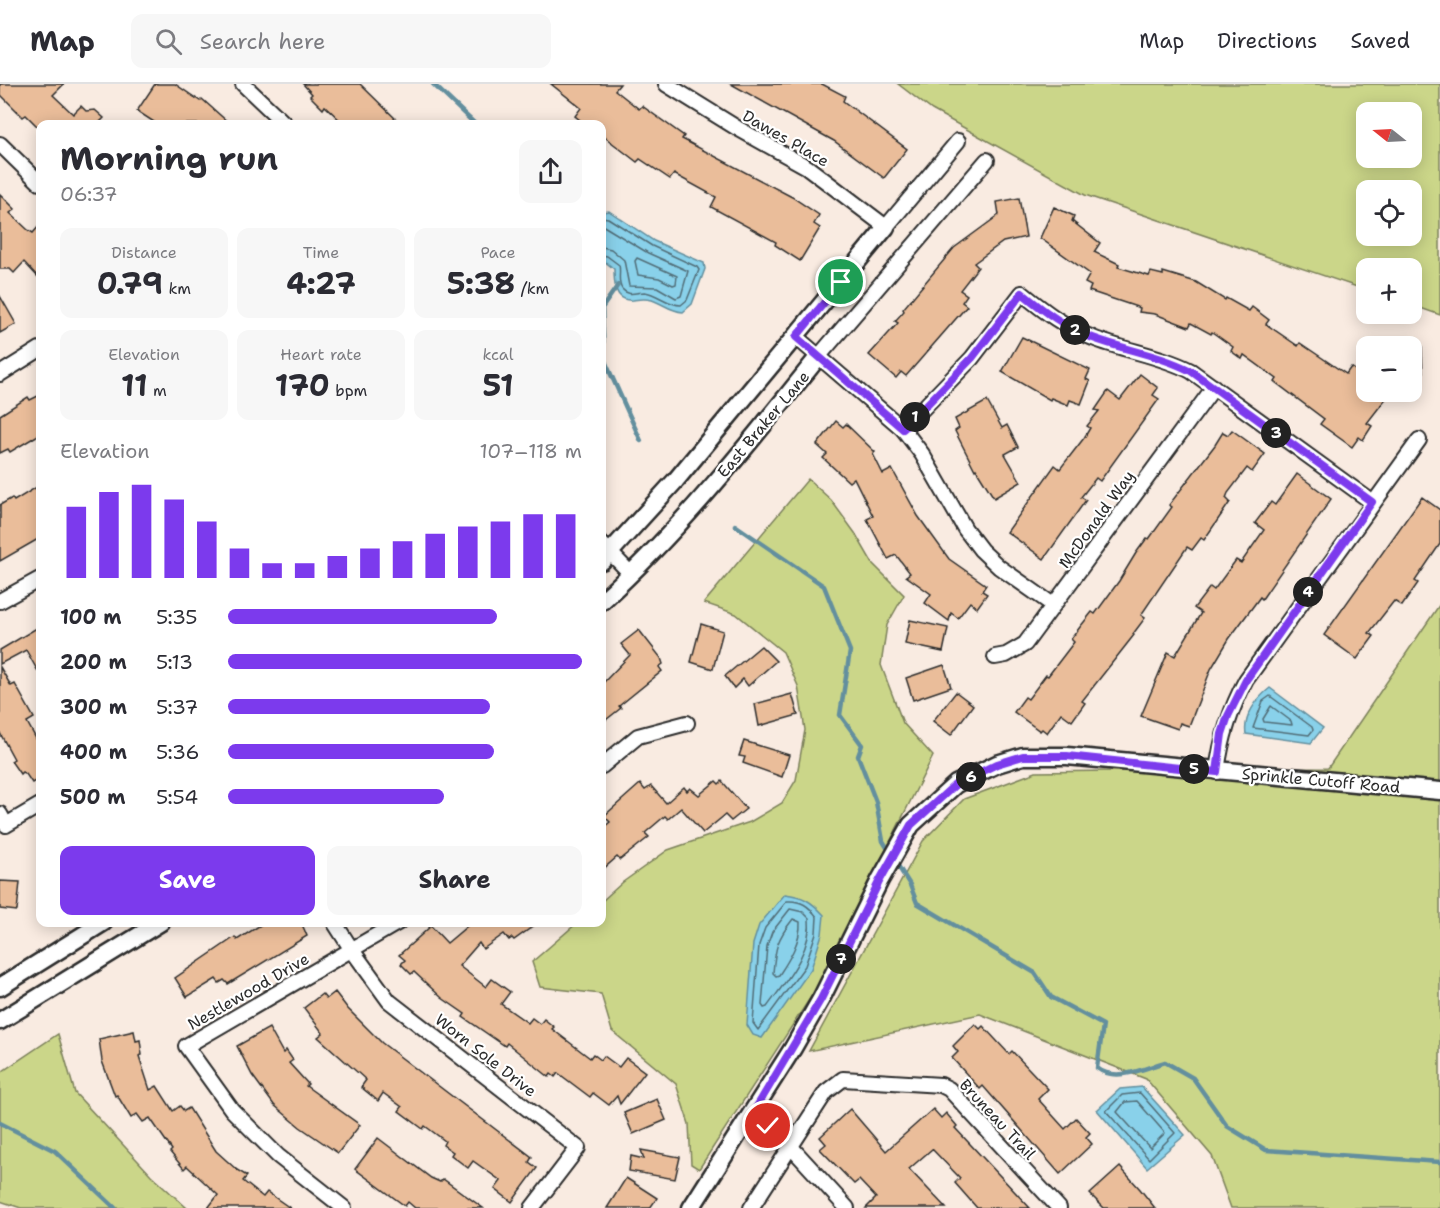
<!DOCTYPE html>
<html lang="en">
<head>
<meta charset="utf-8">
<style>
  :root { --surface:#fff; --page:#f7f7f7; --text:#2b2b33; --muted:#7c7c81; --line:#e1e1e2; --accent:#7c3aed }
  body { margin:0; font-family:"Shantell Sans",sans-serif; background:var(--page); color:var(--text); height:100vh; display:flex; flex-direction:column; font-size:22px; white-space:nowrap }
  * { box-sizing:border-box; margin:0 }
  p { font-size:20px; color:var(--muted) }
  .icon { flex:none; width:33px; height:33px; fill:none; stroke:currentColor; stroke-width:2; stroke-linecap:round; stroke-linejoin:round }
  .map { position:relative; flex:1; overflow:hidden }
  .panel { position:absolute; left:36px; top:36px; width:570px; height:807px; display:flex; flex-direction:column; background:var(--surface); border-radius:12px; box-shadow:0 3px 15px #0003 }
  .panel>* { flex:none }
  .needle { width:39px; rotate:288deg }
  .controls { position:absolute; left:1356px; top:18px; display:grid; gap:12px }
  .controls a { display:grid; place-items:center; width:66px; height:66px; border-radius:12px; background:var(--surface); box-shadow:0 3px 15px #0003; font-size:30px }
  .pin { position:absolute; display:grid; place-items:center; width:51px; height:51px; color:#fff; margin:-26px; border:3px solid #fff; border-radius:50%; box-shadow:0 2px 6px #0007 }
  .km { position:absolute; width:30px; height:30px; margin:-15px; border-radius:50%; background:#222; color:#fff; font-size:16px; line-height:30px; text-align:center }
  .round { display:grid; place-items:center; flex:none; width:63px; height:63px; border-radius:12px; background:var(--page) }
  .headline { display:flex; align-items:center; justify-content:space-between; height:102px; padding:0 24px }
  h1 { font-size:33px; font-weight:700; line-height:45px }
  .stats { display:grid; grid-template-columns:repeat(3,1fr); gap:9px; height:102px; padding:6px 24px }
  .stats div { display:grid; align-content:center; border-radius:12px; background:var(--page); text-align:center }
  .stats b { font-size:30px; font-weight:700 }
  .stats small { font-size:16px; font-weight:400 }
  .stats p { font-size:16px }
  .chart { height:168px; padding:12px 24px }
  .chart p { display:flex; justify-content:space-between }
  .chart svg { width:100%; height:108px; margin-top:6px; stroke:var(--accent); stroke-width:6 }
  .primary-button { display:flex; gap:12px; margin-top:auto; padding:12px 24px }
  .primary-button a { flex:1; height:69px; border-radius:12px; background:var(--accent); color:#fff; font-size:24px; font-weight:700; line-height:69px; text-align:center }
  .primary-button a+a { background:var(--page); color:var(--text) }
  ul { padding:0 24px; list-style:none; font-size:20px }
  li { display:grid; grid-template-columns:96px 72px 1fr; align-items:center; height:45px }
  li i { height:15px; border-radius:8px; background:var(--accent) }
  header { display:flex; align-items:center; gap:36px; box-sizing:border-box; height:84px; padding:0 30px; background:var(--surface); border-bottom:2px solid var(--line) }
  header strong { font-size:28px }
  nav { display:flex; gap:33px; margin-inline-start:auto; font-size:21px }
  .search { width:420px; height:54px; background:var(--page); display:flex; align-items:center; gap:15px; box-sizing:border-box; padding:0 21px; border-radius:12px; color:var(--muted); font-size:22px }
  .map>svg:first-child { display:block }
  .green { fill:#cbd689; stroke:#7b805a; stroke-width:1.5; fill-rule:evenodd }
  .water { fill:#89d1ea; stroke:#638f9e; stroke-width:1.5 }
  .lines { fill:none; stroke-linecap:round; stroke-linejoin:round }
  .shore { stroke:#516d77; stroke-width:1.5 }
  .stream { stroke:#638f9e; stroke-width:4.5 }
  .building { fill:#eabd9a; stroke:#2b2b2b; stroke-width:1.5 }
  .minor-casing { stroke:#2b2b2b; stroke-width:18 }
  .tertiary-casing { stroke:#2b2b2b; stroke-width:21 }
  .minor { stroke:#fff; stroke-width:14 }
  .tertiary { stroke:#fff; stroke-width:16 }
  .route-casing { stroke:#fff; stroke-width:12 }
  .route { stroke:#7c3aed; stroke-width:8 }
  .labels { text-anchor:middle; stroke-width:4.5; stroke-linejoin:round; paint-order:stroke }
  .street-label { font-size:16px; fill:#2b2b2b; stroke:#fff }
</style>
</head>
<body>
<header>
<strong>Map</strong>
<div class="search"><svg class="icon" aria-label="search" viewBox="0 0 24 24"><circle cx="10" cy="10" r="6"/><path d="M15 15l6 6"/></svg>Search here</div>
<nav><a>Map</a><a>Directions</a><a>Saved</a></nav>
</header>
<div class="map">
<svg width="1440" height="1124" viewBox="0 0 1440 1124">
  <rect width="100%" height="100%" fill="#f9ebe1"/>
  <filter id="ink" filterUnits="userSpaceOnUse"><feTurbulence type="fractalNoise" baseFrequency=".0167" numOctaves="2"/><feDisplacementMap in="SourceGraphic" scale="12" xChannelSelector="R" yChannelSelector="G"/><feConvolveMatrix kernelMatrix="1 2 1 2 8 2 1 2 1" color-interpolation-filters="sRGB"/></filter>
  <g filter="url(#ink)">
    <!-- green -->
    <g class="green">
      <path d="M898,0H1440V231L1412,221V184H1366V206L1085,111L932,26ZM1366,28H1412V74H1366ZM1366,106H1412V152H1366Z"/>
      <path d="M808,395L831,416L855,449L873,480L904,511L887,541L881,581L903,639L933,672L816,905L699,1085L691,1080L689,1040L676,1000L612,947L601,910L540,903L532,878L577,839L602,838V817L623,798L668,766L750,738L782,719L796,696L805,646L798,602L783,568L736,530L704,519Z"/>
      <path d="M1440,520V1124H1231L1212,1072L1146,995L980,930L809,967L923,757L964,715L1036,688L1328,684Z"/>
      <path d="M58,950L75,1009L151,1091L187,1124H21L0,1117V989Z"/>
    </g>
    <!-- water -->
    <g class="water">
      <path d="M609,127L654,157L704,179L705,185L692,220L683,228C670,227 664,220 652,216C645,214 640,215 633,216C614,218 614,198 614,185L603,176L602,172V128Z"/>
      <path d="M1270,604L1323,644L1311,659L1246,650C1243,633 1257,614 1270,604Z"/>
      <path d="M785,810C803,812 811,817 824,831L822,850L811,885L762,954L753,951L747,941L753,860L759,841Z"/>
      <path d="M1142,1003L1185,1051L1147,1084L1097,1026L1120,1005Z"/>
    </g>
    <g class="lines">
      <!-- shore -->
      <g class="shore">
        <path d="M602,133L608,134L652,162L697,183L699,186L687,216L681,221C668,221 658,210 645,208C636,208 629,213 622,205C617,198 621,189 619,181L607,172L602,171"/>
        <path d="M602,141L648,169L688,187L681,212L676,214L657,203L629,202L624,176L611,165L602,163"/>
        <path d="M637,174L677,192L676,200L673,201L659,194L638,191L635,177Z"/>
        <path d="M1270,612L1312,643L1313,646L1309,651L1253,644L1263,617Z"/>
        <path d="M1271,622L1291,637L1292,641L1264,638L1263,635Z"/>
        <path d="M787,817C801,816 809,822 817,833L816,849L805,882L758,946L753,939L759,861L765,844Z"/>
        <path d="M790,825L803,828L809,834C813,867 785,898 767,923L764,924L762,921L767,862L772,848Z"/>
        <path d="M793,835L800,838C801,857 789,876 779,891L776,892L773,889C775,864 777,855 793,835Z"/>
        <path d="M1140,1009L1175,1049L1149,1075L1106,1027L1122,1011Z"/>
        <path d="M1137,1017L1165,1049L1150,1064L1117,1028L1125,1018Z"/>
      </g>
      <!-- stream -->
      <g class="stream">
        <path d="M433,0L475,40"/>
        <path d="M618,201L602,224L604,275L641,357"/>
        <path d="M735,441L824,502L850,567L840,631L862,661L858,672L876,718L883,757L891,770"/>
        <path d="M895,777L910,801L917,819L1035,889L1051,913L1103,941L1097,984C1116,999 1145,984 1165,978L1193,994L1227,1042L1266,1066L1440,1078"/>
        <path d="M0,1039L55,1067L115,1124"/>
      </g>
    </g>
    <!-- building -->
    <g class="building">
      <path d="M0,0H64L53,11L73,30L81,22L86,27L95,26L104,34L98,40H40L38,43L26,31L23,33L0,10Z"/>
      <path d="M155,0H175L200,17L202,15L230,40H157L137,27Z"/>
      <path d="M303,0H360L401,40H344L325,22L323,25L310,12L312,10Z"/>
      <path d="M551,0H620L615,6L639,25L642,22L684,52L682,55L792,113L819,131L814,140L820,144L800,177L775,161L776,158L711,123L716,113L674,90L670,95L640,75L637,78L602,51V40H585L575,32L581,24Z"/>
      <path d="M731,0H822L845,12L843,17L907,65L884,94L834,57Z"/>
      <path d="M0,110L15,125L10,129L28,146L33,149L40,141V195L24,178L14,189L10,185H0Z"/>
      <path d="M1019,114L1026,153L1003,158L974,179L978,183L960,206L967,211L962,218L967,222L906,292L901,288L896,294L869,271L898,239L895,237L904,227L903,225L954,164L999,131L997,118Z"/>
      <path d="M1054,123L1074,132L1072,137L1100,159L1094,168L1119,180L1118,183L1149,192L1151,188L1163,191V188L1196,198L1225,216L1226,214L1249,227L1252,223L1269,236L1266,240L1298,262L1300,259L1346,290L1351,283L1366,294V308H1391L1367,339L1372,342L1363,356L1359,353L1352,363L1320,340L1324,335L1275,298L1277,295L1244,271L1242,275L1231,267L1233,263L1212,248L1211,250L1191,239L1189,243L1155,230L1139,228L1140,224L1089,207L1091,202L1085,199L1090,190L1040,154Z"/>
      <path d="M0,212L16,240L0,249Z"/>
      <path d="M1022,253L1090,286L1086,295L1090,297L1081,320L1070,316L1068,321L1051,314L1050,316L1002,288Z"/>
      <path d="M1412,263H1422L1423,300H1412Z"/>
      <path d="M1140,290L1158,304L1153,311L1159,315L1100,397L1096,394L1081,413L1086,416L1044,475L1007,448L1055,381L1060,385L1084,354L1090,344L1087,342L1099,327L1095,326L1108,307L1120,316Z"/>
      <path d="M40,311V350L10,368L8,365L0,369V331L28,313L30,316Z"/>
      <path d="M987,317L1002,344L1007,341L1018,363L1005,370L1021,398L994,414L976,385L975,386L955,347L959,344L955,335Z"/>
      <path d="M836,337L843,343L846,340L875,368L873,370L883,390L892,385L918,432L949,475L986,501L982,507L987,510L977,524L970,518L958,534L951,529L949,537L925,519L931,510L906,492L910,489L896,471L888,475L867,435L873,432L854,394L849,398L823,374L827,370L817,361Z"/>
      <path d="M1232,346L1265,370L1252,388L1247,384L1228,409L1226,414L1230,418L1204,456L1201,454L1192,466L1187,463L1141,531L1145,534L1133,550L1134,551L1082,617L1085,619L1072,637L1061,629L1047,649L1042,645L1040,647L1014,628L1025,613L1028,615L1046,591L1048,592L1074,558L1071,555L1080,543L1092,528L1095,530L1119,497L1136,469L1147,454L1149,455L1172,423L1169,421L1215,361L1223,348L1228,351Z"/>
      <path d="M1297,390L1331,415L1262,515L1260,513L1229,555L1211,585L1189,642L1180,639L1178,645L1141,632L1168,568L1175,572L1201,529L1194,524L1210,503L1214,506L1236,476L1241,479L1264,446L1255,439L1271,418L1275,421Z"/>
      <path d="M40,401V454L0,477V421L12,414L14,417Z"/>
      <path d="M1422,413L1440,426V460L1415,497L1418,499L1402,522L1394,517L1369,549L1374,552L1357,575L1324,551Z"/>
      <path d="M910,536L948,544L943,568L905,560Z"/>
      <path d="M701,540L723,547L713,585L691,578Z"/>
      <path d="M40,542V591L26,566L0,580V566Z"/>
      <path d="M639,546L661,574L663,580L659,583L662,587L619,622L621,624L602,639V600L630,571L621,560Z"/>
      <path d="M761,562L776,577L748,602L743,595L734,604L725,592Z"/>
      <path d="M944,581L951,603L913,616L906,594Z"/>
      <path d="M0,583L11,602L15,600L34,634L27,638L40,662V694L32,699L26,690L22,688L20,690L11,677L14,675L0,649Z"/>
      <path d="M956,608L973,621L951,651L933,637Z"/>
      <path d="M792,610L798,631L759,642L755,620Z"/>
      <path d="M744,657L789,671L782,693L743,679L745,673L739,672Z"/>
      <path d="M716,697L719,700L722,697L746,725L731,737L725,731L703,749L681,724L668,735L665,732L645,749L649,753L620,776L617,773L602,786V745L610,738L604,732L640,700L645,706L651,702L666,719L684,703L687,707L690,704L699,711Z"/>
      <path d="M0,797L20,798L17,827L0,825Z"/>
      <path d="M265,838H301L307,852L228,900L224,896L219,899L216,895L187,913L175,894L235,853L237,856Z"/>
      <path d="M472,838H539L514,856L512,854L509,856L504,850L483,865L479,859L459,882L486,903L492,895L510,908L501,920L528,939L532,934L540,940L544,935L554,943L552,945L590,974L593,970L601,976L604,972L619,983L626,974L645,988L620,1020L617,1012L609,1021L593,1009L590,1013L558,989L555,993L551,990L549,993L507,959L505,962L463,933L465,930L442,914L414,888L411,890L401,880L405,876L399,871L431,842L447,859Z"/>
      <path d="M335,908L348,925L382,959L532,1073L529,1078L537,1084L512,1118L495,1105L501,1097L473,1077L468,1084L451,1071L453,1068L443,1061L445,1057L425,1042L423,1045L399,1027L402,1023L383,1009L378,1017L361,1003L366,996L318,953L323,949L304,924L322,910L326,915Z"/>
      <path d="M975,940L980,945L983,942L1009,970L1012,967L1048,1005L1038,1015L1065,1045L1076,1034L1090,1049L1086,1053L1092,1060L1060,1090L983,1002L980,1005L952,974L958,968L953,962Z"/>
      <path d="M269,944L283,969L286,966L293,976L289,979L308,1000L306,1002L360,1041L338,1069L300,1043L274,1021L252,991L237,962Z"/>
      <path d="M134,947L136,957L140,956L142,971L139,972L150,1006L157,1002L173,1027L180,1022L184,1027L189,1024L216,1067L237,1086L247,1092L243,1097L263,1113L267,1108L290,1124H208L218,1111L187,1082L184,1085L170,1068L172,1066L150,1034L143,1038L137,1030L131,1034L117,1011L115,1012L102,977L99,955Z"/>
      <path d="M657,1015L666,1036L633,1050L624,1029Z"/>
      <path d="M850,1025L886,1067L933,1025L941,1034L946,1029L957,1042L955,1044L1030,1124H977L955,1099L960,1094L932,1065L909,1085L946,1124H866L876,1114L859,1096L854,1100L820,1065L826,1060L820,1053Z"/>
      <path d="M378,1054L431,1094L440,1098L443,1095L483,1124H415L408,1118L405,1122L355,1085Z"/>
      <path d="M641,1066L680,1073L675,1095L629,1087L631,1072L644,1075Z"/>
      <path d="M1120,1083L1140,1105L1155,1124H1104L1090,1110Z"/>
      <path d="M626,1094L657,1114L650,1124H607Z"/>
    </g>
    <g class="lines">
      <!-- minor casing -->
      <g class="minor-casing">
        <g id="minor">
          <path d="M243,0L285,40"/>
          <path d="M666,0L737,44L807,83L886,143L958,57"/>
          <path d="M0,60L40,99"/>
          <path d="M796,253L903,345L922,370L965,445L981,466L999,483L1053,521"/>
          <path d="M819,272L987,76"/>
          <path d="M0,290L40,265"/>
          <path d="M903,345L972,274L1022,209C1044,227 1066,244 1093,254C1125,267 1160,271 1191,287L1372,418"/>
          <path d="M602,460L631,490"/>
          <path d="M0,517L40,495"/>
          <path d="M995,573L1006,571L1025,560L1214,303"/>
          <path d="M602,682L638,652L687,639"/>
          <path d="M1217,688C1221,654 1230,626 1246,596L1419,356"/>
          <path d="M0,730L6,741L40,721"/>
          <path d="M334,838L352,866L389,917L578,1064L532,1124"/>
          <path d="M752,1031L781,1052L847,1124"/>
          <path d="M344,1124L278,1072L232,1026L186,962L399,838"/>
          <path d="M751,1124L826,1008L843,995L941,1001L949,1005L1059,1124"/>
        </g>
      </g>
      <!-- tertiary casing -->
      <g class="tertiary-casing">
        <g id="tertiary">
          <path d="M602,477L676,396L886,143"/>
          <path d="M602,517C682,444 751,357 819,272"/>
          <path d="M0,903L104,838"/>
          <path d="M0,937L161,838"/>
          <path d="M691,1124L793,964L821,915L880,796L911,741L956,700L997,680L1023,672H1067L1440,707"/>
        </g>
      </g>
      <!-- minor -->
      <use href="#minor" class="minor"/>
      <!-- tertiary -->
      <use href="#tertiary" class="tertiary"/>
    </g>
  </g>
  <g class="lines" filter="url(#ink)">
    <!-- route casing -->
    <g class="route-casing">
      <path id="route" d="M768,1042L752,1031L821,915L880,796L911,741L956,700L997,680L1023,672H1067L1217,688L1222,650L1228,632L1246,596L1372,418L1191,287C1160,271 1125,266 1093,254C1066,244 1044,227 1022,209L972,274L903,345L796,253L841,198"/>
    </g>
    <!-- route -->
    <use href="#route" class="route"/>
  </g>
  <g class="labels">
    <!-- street labels -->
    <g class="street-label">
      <text transform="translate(786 54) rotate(30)" y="6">Dawes Place</text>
      <text transform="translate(763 340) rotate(-50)" y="6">East Braker Lane</text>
      <text transform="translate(1096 435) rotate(-54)" y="6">McDonald Way</text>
      <text transform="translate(1321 696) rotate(5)" y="6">Sprinkle Cutoff Road</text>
      <text transform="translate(248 907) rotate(-30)" y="6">Nestlewood Drive</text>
      <text transform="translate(486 971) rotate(38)" y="6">Worn Sole Drive</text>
      <text transform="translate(998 1035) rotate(47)" y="6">Bruneau Trail</text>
    </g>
  </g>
</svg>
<div class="controls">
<a><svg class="needle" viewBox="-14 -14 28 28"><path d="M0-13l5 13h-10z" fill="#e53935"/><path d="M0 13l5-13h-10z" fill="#7c7c81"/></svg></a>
<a><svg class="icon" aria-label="locate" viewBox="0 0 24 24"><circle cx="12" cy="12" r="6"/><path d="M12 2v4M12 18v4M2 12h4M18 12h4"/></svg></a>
<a>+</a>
<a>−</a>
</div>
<div class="pin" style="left:841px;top:198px;background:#1e9e55"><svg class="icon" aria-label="arrive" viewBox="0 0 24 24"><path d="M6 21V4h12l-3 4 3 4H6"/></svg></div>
<div class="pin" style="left:768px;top:1042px;background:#d93025"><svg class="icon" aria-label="check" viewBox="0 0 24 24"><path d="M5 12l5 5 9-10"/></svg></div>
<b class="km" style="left:915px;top:333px">1</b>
<b class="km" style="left:1075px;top:246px">2</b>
<b class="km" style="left:1276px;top:349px">3</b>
<b class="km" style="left:1308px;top:508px">4</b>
<b class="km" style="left:1194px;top:685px">5</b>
<b class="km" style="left:971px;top:693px">6</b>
<b class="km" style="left:841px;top:875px">7</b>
<section class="panel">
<div class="headline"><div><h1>Morning run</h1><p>06:37</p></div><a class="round"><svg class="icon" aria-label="share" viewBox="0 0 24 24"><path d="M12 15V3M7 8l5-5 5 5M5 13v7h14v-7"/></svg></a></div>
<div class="stats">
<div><p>Distance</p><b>0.79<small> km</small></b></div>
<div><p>Time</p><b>4:27</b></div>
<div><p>Pace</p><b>5:38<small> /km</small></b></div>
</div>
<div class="stats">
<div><p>Elevation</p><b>11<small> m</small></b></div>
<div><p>Heart rate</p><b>170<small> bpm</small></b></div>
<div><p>kcal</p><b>51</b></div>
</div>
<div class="chart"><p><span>Elevation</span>107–118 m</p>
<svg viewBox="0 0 160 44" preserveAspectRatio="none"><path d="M5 44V15M15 44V9M25 44V6M35 44V12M45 44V21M55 44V32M65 44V38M75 44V38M85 44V35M95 44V32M105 44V29M115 44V26M125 44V23M135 44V21M145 44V18M155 44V18"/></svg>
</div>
<ul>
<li><b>100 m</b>5:35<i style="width:76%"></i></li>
<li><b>200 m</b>5:13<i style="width:100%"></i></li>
<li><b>300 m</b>5:37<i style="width:74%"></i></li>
<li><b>400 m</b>5:36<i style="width:75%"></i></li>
<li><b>500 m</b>5:54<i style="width:61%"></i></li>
</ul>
<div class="primary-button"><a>Save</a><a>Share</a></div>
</section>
</div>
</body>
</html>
